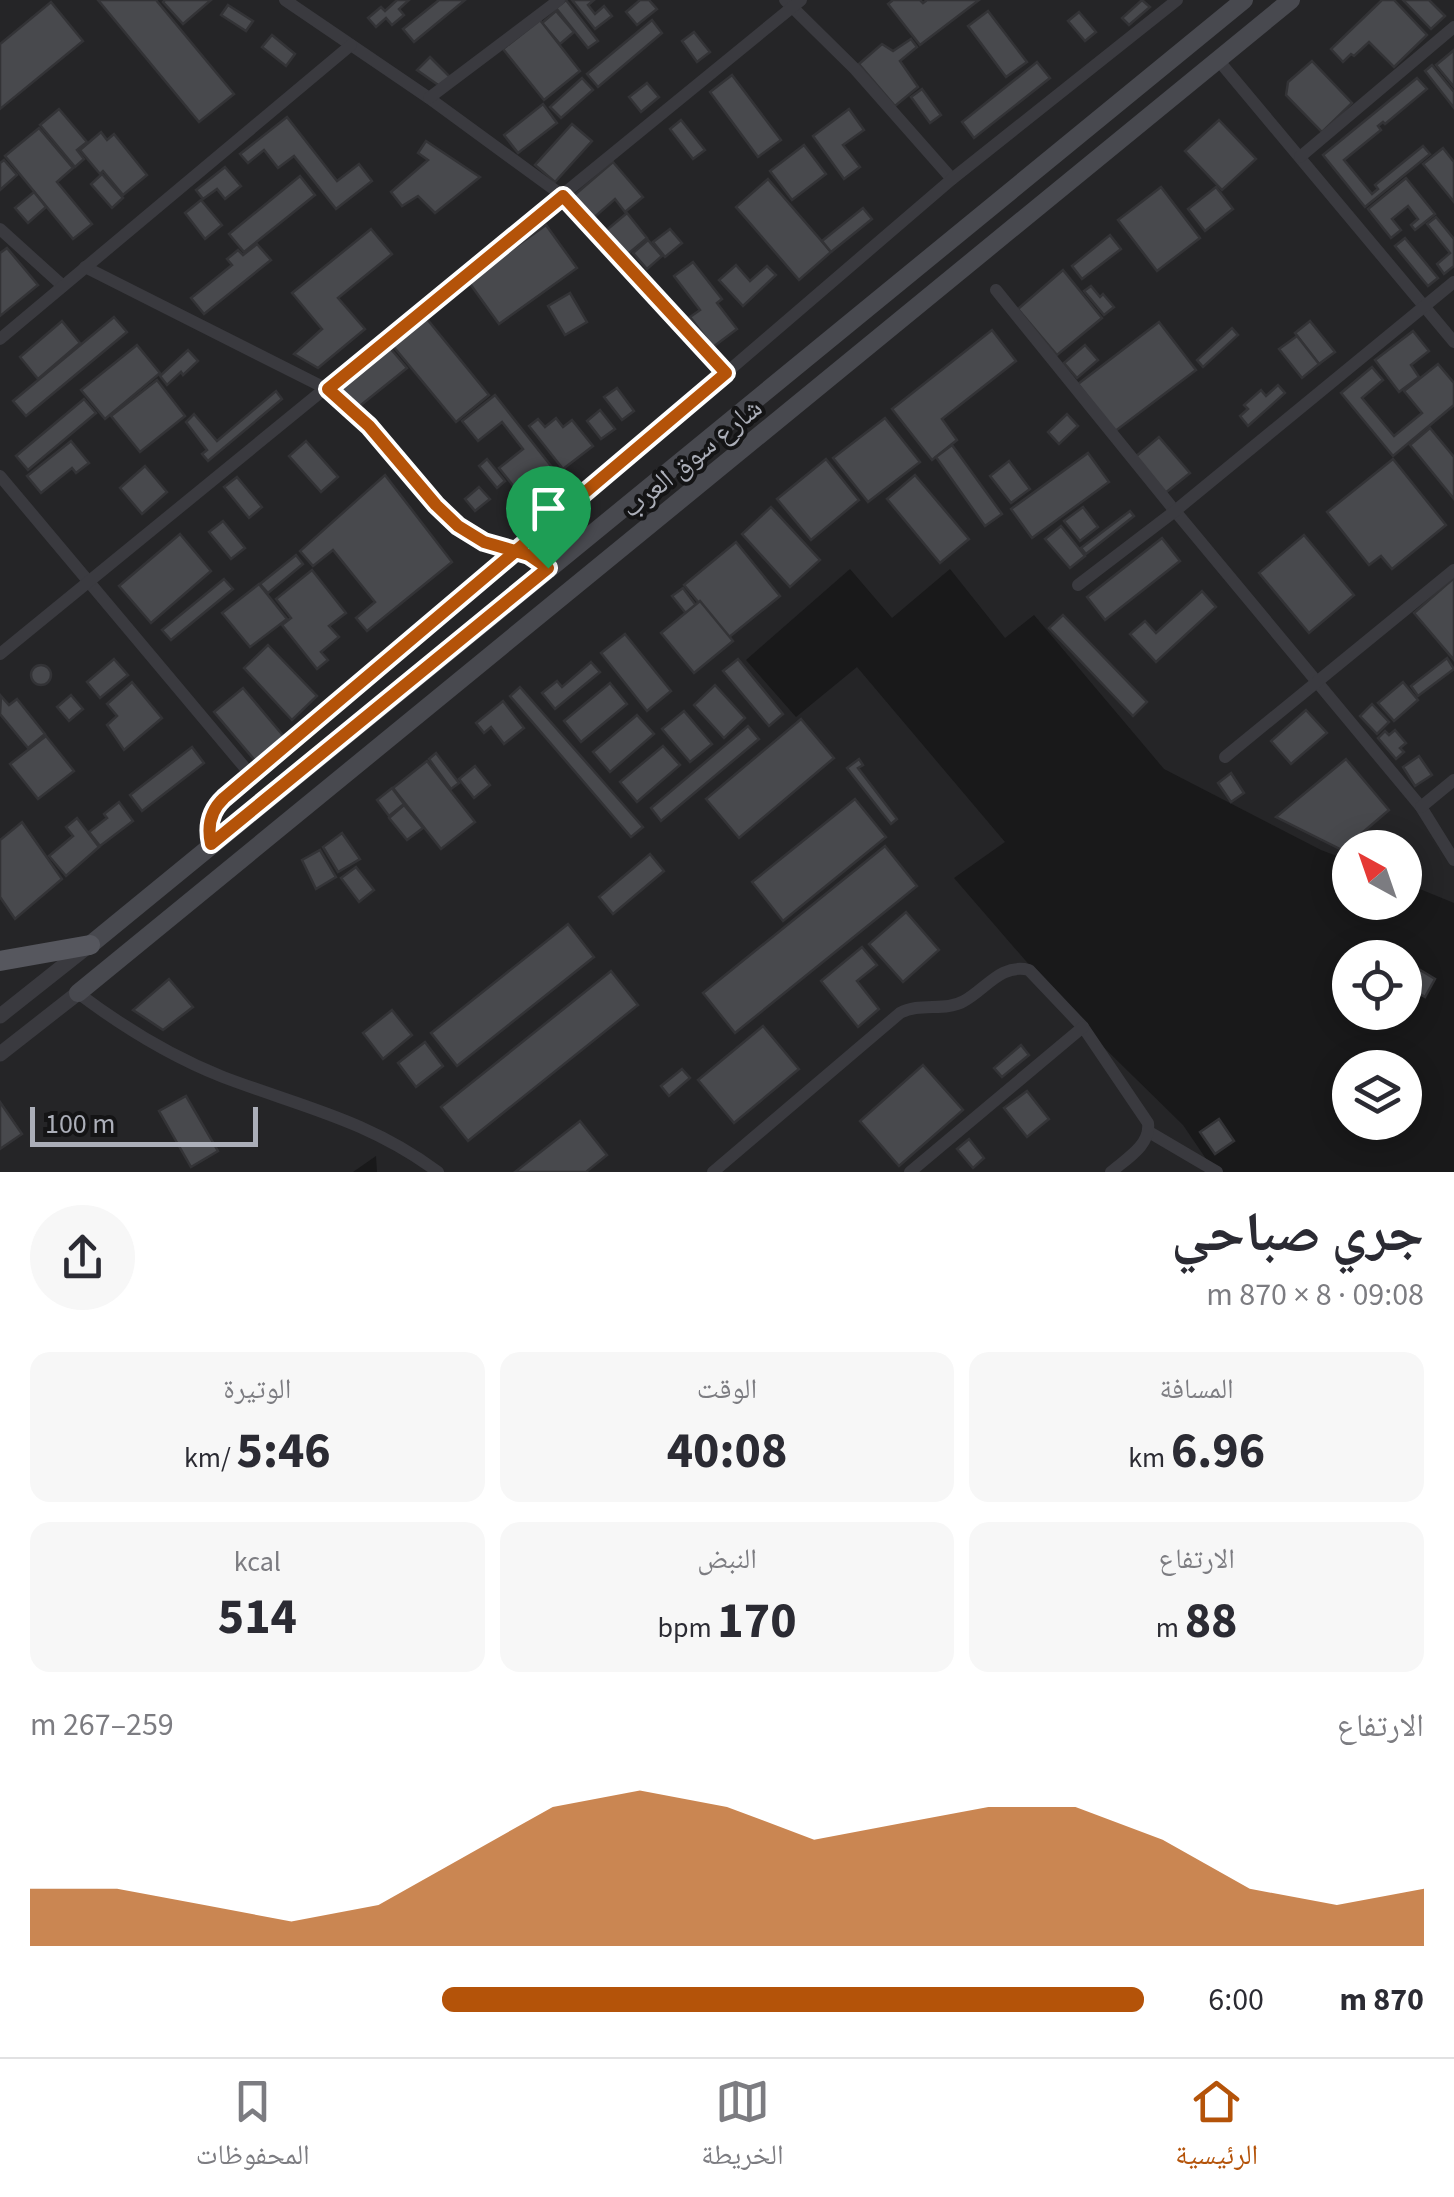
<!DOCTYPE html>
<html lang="ar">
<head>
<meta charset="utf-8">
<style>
  :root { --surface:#fff; --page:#f7f7f7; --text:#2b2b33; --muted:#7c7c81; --line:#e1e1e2; --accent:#b45309 }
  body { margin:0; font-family:"Source Sans 3","Noto Naskh Arabic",sans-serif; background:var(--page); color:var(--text); direction:rtl; height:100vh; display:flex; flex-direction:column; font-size:38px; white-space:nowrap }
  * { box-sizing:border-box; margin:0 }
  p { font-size:32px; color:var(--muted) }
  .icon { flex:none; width:55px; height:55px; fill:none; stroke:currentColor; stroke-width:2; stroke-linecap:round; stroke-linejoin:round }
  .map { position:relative; height:1172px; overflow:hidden; direction:ltr }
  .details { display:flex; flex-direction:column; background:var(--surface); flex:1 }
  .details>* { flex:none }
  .needle { width:65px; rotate:320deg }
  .fabs { position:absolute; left:1332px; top:830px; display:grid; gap:20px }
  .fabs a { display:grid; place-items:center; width:90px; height:90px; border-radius:50%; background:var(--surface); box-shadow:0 5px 25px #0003; font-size:50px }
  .scale { position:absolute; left:30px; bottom:25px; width:228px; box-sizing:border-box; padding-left:10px; border:5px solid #acafb9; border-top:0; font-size:28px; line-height:35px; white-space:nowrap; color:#acafb9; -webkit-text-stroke:8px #141415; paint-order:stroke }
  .pin { position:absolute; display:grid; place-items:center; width:85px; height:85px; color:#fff; margin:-102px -42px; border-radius:50% 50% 50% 0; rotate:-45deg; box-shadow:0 0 10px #0007 }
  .pin .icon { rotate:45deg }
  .round { display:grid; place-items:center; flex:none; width:105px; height:105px; border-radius:52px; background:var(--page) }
  .overview { display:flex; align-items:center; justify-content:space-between; height:170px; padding:0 30px }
  h1 { font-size:55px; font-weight:700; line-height:75px }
  .figures { display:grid; grid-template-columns:repeat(3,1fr); gap:15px; height:170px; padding:10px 30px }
  .figures div { display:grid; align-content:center; border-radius:20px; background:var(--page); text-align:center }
  .figures b { font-size:50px; font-weight:700 }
  .figures small { font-size:28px; font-weight:400 }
  .figures p { font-size:28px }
  .chart { height:280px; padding:20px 30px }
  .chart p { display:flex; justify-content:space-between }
  .chart svg { width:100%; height:180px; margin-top:10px; fill:var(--accent); opacity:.7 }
  ul { padding:0 30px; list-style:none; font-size:32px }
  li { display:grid; grid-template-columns:160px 120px 1fr; align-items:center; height:75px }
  li i { height:25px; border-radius:12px; background:var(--accent) }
  .menu { display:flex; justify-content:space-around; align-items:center; height:140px; border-top:2px solid var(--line); background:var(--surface); font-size:28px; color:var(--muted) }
  .menu a { display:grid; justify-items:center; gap:5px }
  .menu .on { color:var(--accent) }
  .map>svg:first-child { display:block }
  .built { fill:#252527 }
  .building { fill:#48494d; stroke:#333336; stroke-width:2.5 }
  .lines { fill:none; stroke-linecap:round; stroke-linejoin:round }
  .minor { stroke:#3a3a3f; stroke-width:12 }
  .tertiary { stroke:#3a3a3f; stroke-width:15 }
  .secondary { stroke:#48494f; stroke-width:18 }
  .primary { stroke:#56575e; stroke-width:20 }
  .route-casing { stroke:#fff; stroke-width:20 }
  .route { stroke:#b45309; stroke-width:12 }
  .labels { text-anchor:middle; stroke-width:8; stroke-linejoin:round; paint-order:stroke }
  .street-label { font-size:28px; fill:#acafb9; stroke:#141415 }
</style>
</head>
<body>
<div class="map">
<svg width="1454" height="1172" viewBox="0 0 1454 1172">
  <rect width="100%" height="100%" fill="#19191a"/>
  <!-- built -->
  <path class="built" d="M0,0H1454V903L1405,883V848H1350V861L1321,850L1164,769L1034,615L1005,638L950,569L892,618L850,569L746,660L796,717L857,667L1005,842L954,878L1083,1027L1183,1125L1215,1172H377L376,1156L353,1172H0Z"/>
  <!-- building -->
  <g class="building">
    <path d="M98,0H156L234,94L199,122Z"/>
    <path d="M165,0H211L183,24L163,2Z"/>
    <path d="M397,0H409L399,9L404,15L392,25L386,18L376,27L368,18L381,7L385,11Z"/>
    <path d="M439,0H465L414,42L403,29Z"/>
    <path d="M566,0L598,41L588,48L556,8Z"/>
    <path d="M572,0H594L588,5L595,14L604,6L612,16L595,29Z"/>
    <path d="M640,0H649L657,9L637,25L626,12Z"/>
    <path d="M893,0H920L923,3L927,0H979L920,45L888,4Z"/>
    <path d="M1142,0L1150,7L1129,25L1122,18Z"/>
    <path d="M1382,0H1394L1427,35L1394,67L1369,42L1354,56L1351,54L1343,62L1331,49Z"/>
    <path d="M1403,0H1429L1445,16L1431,29Z"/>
    <path d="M51,2L83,41L0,109V44Z"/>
    <path d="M228,5L253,21L246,31L221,15Z"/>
    <path d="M556,11L574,32L560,44L542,23Z"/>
    <path d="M988,11L1027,62L1006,77L968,26Z"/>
    <path d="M1079,12L1096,32L1085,41L1068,21Z"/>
    <path d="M540,20L580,71L544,100L503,49Z"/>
    <path d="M652,20L662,33L598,87L587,74Z"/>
    <path d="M694,32L710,52L697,62L682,41Z"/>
    <path d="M272,35L295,54L286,66L262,47Z"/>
    <path d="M911,39L917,47L900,61L918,87L895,106L859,64L882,44L893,51Z"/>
    <path d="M1454,50V87L1436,65Z"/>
    <path d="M430,57L451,78L441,87L417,70Z"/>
    <path d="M1312,61L1352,103L1322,132L1286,95L1288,82Z"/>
    <path d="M1037,62L1050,78L974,138L962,122Z"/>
    <path d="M1432,65L1454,92V108L1425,71Z"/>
    <path d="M732,75L781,140L758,157L710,92Z"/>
    <path d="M582,78L593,90L561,118L550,107Z"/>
    <path d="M1417,78L1427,89L1385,124L1383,122L1378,126L1381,130L1344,160L1372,194L1378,189L1375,185L1423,146L1430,154L1365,207L1323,155Z"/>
    <path d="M647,83L659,97L641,112L629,97Z"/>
    <path d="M922,89L941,115L930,123L911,97Z"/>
    <path d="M543,104L557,123L518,153L504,135Z"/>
    <path d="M59,109L87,142L77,150L84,159L75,167L40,125Z"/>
    <path d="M849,109L864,130L843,145L860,167L844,179L813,136Z"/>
    <path d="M287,117L337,181L359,164L372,181L336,209L294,156L278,168L264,150L248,163L240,154Z"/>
    <path d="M681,120L705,150L693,159L670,129Z"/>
    <path d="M1219,120L1256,159L1222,190L1185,151Z"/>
    <path d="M572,124L592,141L555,182L535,165Z"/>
    <path d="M39,128L73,168L57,182L92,224L73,239L5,156Z"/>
    <path d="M101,132L107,140L114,134L147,175L123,195L103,171L100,174L80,150Z"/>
    <path d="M426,141L480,177L435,213L418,196L402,206L391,192L428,160L418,153Z"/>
    <path d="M804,145L826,174L792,200L770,171Z"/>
    <path d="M1443,148L1454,162V202L1423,164Z"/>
    <path d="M4,160L17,175L0,190V163Z"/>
    <path d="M613,162L643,197L625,212L615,199L590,221L571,198Z"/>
    <path d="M225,167L241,186L225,199L217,189L203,199L196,190Z"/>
    <path d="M102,174L123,198L112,208L91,184Z"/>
    <path d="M300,176L315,195L244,252L229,234Z"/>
    <path d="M1406,178L1435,214L1415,230L1411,225L1418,219L1408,206L1392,219L1401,230L1391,238L1368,209Z"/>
    <path d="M768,179L831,252L799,280L736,207Z"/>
    <path d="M1161,187L1200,238L1157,271L1118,220Z"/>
    <path d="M1216,187L1233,209L1205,231L1188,209Z"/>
    <path d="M34,192L46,207L28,223L15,208Z"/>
    <path d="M201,200L222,225L205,239L185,213Z"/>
    <path d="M863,208L872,219L831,252L822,241Z"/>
    <path d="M627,213L647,238L623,258L603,233Z"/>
    <path d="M1436,217L1454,239V266L1444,274L1437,264L1450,253L1427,224Z"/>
    <path d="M546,225L577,268L499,324L468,281Z"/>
    <path d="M371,229L392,254L338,298L365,329L318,368L294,354L322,329L292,293Z"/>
    <path d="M670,229L682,243L665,257L653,242Z"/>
    <path d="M1110,235L1121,249L1082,279L1072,266Z"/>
    <path d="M1405,238L1438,278L1428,286L1395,246Z"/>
    <path d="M648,240L662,256L647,269L633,253Z"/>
    <path d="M257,244L271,260L204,314L191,298L232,265L227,259L238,250L243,255Z"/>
    <path d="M7,248L38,285L0,316V253Z"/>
    <path d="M693,262L722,299L717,303L737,329L713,347L690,317L700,310L674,276Z"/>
    <path d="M736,265L750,281L767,266L776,275L743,306L719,280Z"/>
    <path d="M1063,270L1102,318L1057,355L1018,309Z"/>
    <path d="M1091,286L1100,297L1103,294L1114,307L1104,315L1084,291Z"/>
    <path d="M570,293L587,322L565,335L548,306Z"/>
    <path d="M114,317L127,332L26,416L13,401Z"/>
    <path d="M427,319L489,395L456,422L393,346Z"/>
    <path d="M62,321L80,343L38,379L20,357Z"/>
    <path d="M1310,321L1335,352L1319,364L1295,333Z"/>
    <path d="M1159,322L1196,370L1114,432L1078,384Z"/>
    <path d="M1232,328L1238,335L1203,367L1197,360Z"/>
    <path d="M992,330L1016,361L942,419L957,440L932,460L892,409Z"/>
    <path d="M1413,331L1429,351L1411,365L1419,377L1399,392L1375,360Z"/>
    <path d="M1297,336L1319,364L1302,378L1279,349Z"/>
    <path d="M137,345L160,373L105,419L81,390Z"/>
    <path d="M1085,345L1098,360L1077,378L1064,363Z"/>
    <path d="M390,348L407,368L356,409L340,389Z"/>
    <path d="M188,350L198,361L183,375L181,372L167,385L160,376Z"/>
    <path d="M1438,364L1454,383V405L1393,456L1341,393L1372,367L1383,380L1362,398L1394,436L1422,413L1404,391Z"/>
    <path d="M157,380L185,416L140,452L111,416Z"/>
    <path d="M1278,385L1285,393L1248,426L1240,416L1248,409L1244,405L1261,390L1266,396Z"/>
    <path d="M617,388L634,411L622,420L604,397Z"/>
    <path d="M276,391L282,399L208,461L202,454L207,450L186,422L194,414L217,441Z"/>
    <path d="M495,395L559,476L526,502L499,468L523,449L502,422L478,441L462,421Z"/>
    <path d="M84,399L96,413L28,470L16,456Z"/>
    <path d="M600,410L615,429L601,439L587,421Z"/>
    <path d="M1067,414L1078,426L1059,444L1048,432Z"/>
    <path d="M556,418L563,427L572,420L593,446L563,469L529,426L538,419L545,427Z"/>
    <path d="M885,418L920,462L868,502L833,458Z"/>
    <path d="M1430,428L1454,457V499L1410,445Z"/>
    <path d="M1159,437L1190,473L1164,494L1134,458Z"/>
    <path d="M71,441L89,463L76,473L72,468L41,493L27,476Z"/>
    <path d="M306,441L338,477L321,492L289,456Z"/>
    <path d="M952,445L1002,514L985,526L936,457Z"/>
    <path d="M1088,453L1109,482L1032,538L1011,509Z"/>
    <path d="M487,459L505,481L497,488L479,466Z"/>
    <path d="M826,459L859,500L811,540L777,499Z"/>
    <path d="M1393,459L1446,525L1392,569L1381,556L1369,565L1327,512Z"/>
    <path d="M1009,461L1030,489L1011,503L990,476Z"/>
    <path d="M145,466L167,492L142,514L120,488Z"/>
    <path d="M385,475L452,562L367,631L356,618L375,602L333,550L313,566L300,551Z"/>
    <path d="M915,475L969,539L940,563L887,499Z"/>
    <path d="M237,477L262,507L249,518L224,487Z"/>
    <path d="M479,487L490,499L475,511L465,499Z"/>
    <path d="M771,507L820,560L790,587L742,534Z"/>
    <path d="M1083,507L1098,527L1080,541L1064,521Z"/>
    <path d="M1130,511L1134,516L1086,554L1081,548Z"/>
    <path d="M223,521L245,548L231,559L209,532Z"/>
    <path d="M1061,526L1085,556L1070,568L1045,539Z"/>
    <path d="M180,534L211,571L151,623L119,586Z"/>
    <path d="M1304,535L1354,595L1309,633L1259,573Z"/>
    <path d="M1162,538L1180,561L1105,620L1087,597Z"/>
    <path d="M736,542L780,596L728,638L684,585Z"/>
    <path d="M296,555L303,564L268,593L260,584Z"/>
    <path d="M312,570L346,613L329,626L339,637L321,652L328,660L317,669L282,625L291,618L276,599Z"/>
    <path d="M1454,578V660L1414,613Z"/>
    <path d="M224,579L233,589L171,640L162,630Z"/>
    <path d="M259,584L287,619L250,647L222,613Z"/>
    <path d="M683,588L698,608L688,616L672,596Z"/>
    <path d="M1202,591L1216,607L1156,662L1130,634L1145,621L1156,633Z"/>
    <path d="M700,601L733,641L694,673L661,633Z"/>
    <path d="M1063,615L1147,702L1133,716L1049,628Z"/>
    <path d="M625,634L671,691L647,711L601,653Z"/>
    <path d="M268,645L317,696L292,720L244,668Z"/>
    <path d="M1447,658L1454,669L1418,696L1411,686Z"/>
    <path d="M114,659L128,675L100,698L87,682Z"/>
    <path d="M738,659L783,714L769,726L723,671Z"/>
    <path d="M591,662L600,672L555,709L542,693L557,681L562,687Z"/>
    <circle cx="41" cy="675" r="10"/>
    <path d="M132,682L162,718L124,750L107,725L117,716L107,704Z"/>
    <path d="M1403,682L1418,700L1394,721L1378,703Z"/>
    <path d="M610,683L627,704L581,742L564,721Z"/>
    <path d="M715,685L745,718L724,738L694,705Z"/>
    <path d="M520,687L643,827L631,837L510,696Z"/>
    <path d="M243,688L286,739L257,763L214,712Z"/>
    <path d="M71,695L83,709L69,721L57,707Z"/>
    <path d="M1,696L9,705L17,699L45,734L28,748L0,714Z"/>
    <path d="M503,701L524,728L504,744L491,727L484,733L476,723Z"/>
    <path d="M1372,704L1389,722L1377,734L1360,716Z"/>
    <path d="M1306,710L1327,733L1291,764L1271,741Z"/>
    <path d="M684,711L712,744L690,762L662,729Z"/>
    <path d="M637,715L654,734L610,772L593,752Z"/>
    <path d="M801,719L834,758L739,838L706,799Z"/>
    <path d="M748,726L759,739L661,821L651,808Z"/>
    <path d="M1395,730L1406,743L1400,748L1404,752L1396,759L1378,738L1385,731L1389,735Z"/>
    <path d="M46,736L74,771L38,799L10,764Z"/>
    <path d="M663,746L680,765L637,802L620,782Z"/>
    <path d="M192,747L204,763L142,811L130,795Z"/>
    <path d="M436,753L459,783L451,789L429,759Z"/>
    <path d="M1419,756L1432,775L1415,786L1403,767Z"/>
    <path d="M859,759L863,765L858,768L897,819L891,824L847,768Z"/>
    <path d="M1346,759L1389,810L1342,850L1276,817Z"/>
    <path d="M427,761L475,822L441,849L393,788Z"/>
    <path d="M475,766L490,785L474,798L459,779Z"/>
    <path d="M1231,773L1244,793L1231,802L1218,783Z"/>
    <path d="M392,788L404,804L389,816L377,800Z"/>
    <path d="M855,799L886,837L783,921L752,882Z"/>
    <path d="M119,802L133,821L100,846L89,832L107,818L104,814Z"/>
    <path d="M404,805L423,828L407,840L389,818Z"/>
    <path d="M77,818L99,847L66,876L49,856L73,836L66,827Z"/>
    <path d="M22,822L62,879L15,919L0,897V840Z"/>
    <path d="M342,833L360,859L338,872L323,847Z"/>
    <path d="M885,846L917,886L735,1033L703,993Z"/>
    <path d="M320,850L336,877L316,889L302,860Z"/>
    <path d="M650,854L664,871L613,914L599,897Z"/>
    <path d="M356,867L374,890L359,902L341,878Z"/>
    <path d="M906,912L939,950L903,982L869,944Z"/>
    <path d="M568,924L594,957L457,1066L431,1033Z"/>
    <path d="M862,947L877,965L857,981L879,1009L858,1027L821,981Z"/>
    <path d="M1417,968L1435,979L1425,997L1407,986Z"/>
    <path d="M611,971L638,1005L468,1141L441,1107Z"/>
    <path d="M169,979L193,1007L163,1030L133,1010Z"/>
    <path d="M392,1010L412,1035L383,1059L363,1033Z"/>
    <path d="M763,1026L799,1069L734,1123L698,1080Z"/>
    <path d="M425,1042L443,1066L416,1087L398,1063Z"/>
    <path d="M1021,1045L1029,1055L1002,1077L994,1068Z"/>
    <path d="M923,1065L963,1110L899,1166L860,1121Z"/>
    <path d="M682,1069L690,1078L669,1096L661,1086Z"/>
    <path d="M1027,1091L1049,1119L1027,1137L1004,1108Z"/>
    <path d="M186,1096L218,1151L191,1167L159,1111Z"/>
    <path d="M0,1102L22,1134L0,1149Z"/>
    <path d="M1219,1119L1234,1141L1215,1154L1200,1132Z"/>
    <path d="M580,1121L607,1155L586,1172H515Z"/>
    <path d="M969,1139L984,1158L973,1168L957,1149Z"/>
  </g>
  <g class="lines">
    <!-- minor -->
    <g class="minor">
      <path d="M285,0L429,98L563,196L726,373"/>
      <path d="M785,0L855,69L952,179"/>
      <path d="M1219,61L1454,342"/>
      <path d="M429,98L559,0"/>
      <path d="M1300,157L1454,27"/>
      <path d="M0,229L63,286"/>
      <path d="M85,267L327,389L369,426L436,505L458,526L484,542L536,558L548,568"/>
      <path d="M996,290L1175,511L1421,807L1454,860"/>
      <path d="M0,339L351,45"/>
      <path d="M0,476L251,775"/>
      <path d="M1078,585L1175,511L1454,282"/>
      <path d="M0,654L801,0"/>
      <path d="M1225,757L1454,570"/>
      <path d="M1421,807L1454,780"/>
      <path d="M211,844L210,819L224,798L726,373L952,179L1177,0"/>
      <path d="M78,993C123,1027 170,1056 223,1077C302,1107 368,1120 438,1172"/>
      <path d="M1149,1132L1217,1172"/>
      <path d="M713,1172L900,1013C920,1002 945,1012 964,1001C986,989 1001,963 1029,970L1083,1027L1148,1123C1151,1145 1126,1159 1111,1172"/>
      <path d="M910,1172L1083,1027"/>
    </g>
    <!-- tertiary -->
    <g class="tertiary">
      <path d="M0,1016L87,947"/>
      <path d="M0,1054L78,993"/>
    </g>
    <!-- secondary -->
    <g class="secondary">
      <path d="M90,945L1244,0"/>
      <path d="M78,993L1291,0"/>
    </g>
    <!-- primary -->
    <path class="primary" d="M0,961L90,945"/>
  </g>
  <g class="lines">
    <!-- route casing -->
    <g class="route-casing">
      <path id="route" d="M548,568L529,555L484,542L458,526L436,505L369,426L328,389L563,196L726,373L224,798C210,811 207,826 211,844L548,568"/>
    </g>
    <!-- route -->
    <use href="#route" class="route"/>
  </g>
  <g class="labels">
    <!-- street labels -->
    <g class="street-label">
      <text transform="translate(691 457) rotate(-39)" y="10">شارع سوق العرب</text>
    </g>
  </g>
</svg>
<div class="fabs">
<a><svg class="needle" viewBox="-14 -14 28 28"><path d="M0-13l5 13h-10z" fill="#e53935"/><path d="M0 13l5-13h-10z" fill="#7c7c81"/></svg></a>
<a><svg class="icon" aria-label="locate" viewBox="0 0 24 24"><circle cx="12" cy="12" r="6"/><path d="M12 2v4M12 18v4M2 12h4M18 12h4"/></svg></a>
<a><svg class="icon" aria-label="layers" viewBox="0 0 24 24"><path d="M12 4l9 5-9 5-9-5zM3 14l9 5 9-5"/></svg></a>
</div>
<div class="scale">100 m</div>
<div class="pin" style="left:548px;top:568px;background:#1e9e55"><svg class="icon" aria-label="arrive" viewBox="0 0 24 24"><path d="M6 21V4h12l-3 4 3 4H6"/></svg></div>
</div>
<section class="details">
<div class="overview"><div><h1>جري صباحي</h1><p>09:08 · 8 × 870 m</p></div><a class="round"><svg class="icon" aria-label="share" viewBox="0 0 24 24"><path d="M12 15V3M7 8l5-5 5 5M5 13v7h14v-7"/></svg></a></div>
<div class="figures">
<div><p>المسافة</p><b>6.96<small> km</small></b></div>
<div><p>الوقت</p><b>40:08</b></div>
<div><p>الوتيرة</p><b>5:46<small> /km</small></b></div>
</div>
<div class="figures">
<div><p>الارتفاع</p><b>88<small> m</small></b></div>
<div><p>النبض</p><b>170<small> bpm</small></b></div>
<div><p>kcal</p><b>514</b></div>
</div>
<div class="chart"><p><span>الارتفاع</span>259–267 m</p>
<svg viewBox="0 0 160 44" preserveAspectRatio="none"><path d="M0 44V30L10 30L20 34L30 38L40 34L50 22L60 10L70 6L80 10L90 18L100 14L110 10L120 10L130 18L140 30L150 34L160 30V44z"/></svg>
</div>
<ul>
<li><b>870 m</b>6:00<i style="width:63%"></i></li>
</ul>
</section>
<nav class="menu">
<a class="on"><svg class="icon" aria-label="home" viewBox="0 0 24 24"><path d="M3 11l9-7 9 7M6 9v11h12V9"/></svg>الرئيسية</a>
<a><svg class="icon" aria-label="map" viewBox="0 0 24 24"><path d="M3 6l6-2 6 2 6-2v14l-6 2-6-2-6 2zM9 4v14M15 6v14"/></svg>الخريطة</a>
<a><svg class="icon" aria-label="saved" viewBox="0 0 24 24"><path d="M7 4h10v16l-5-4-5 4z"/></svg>المحفوظات</a>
</nav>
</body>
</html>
